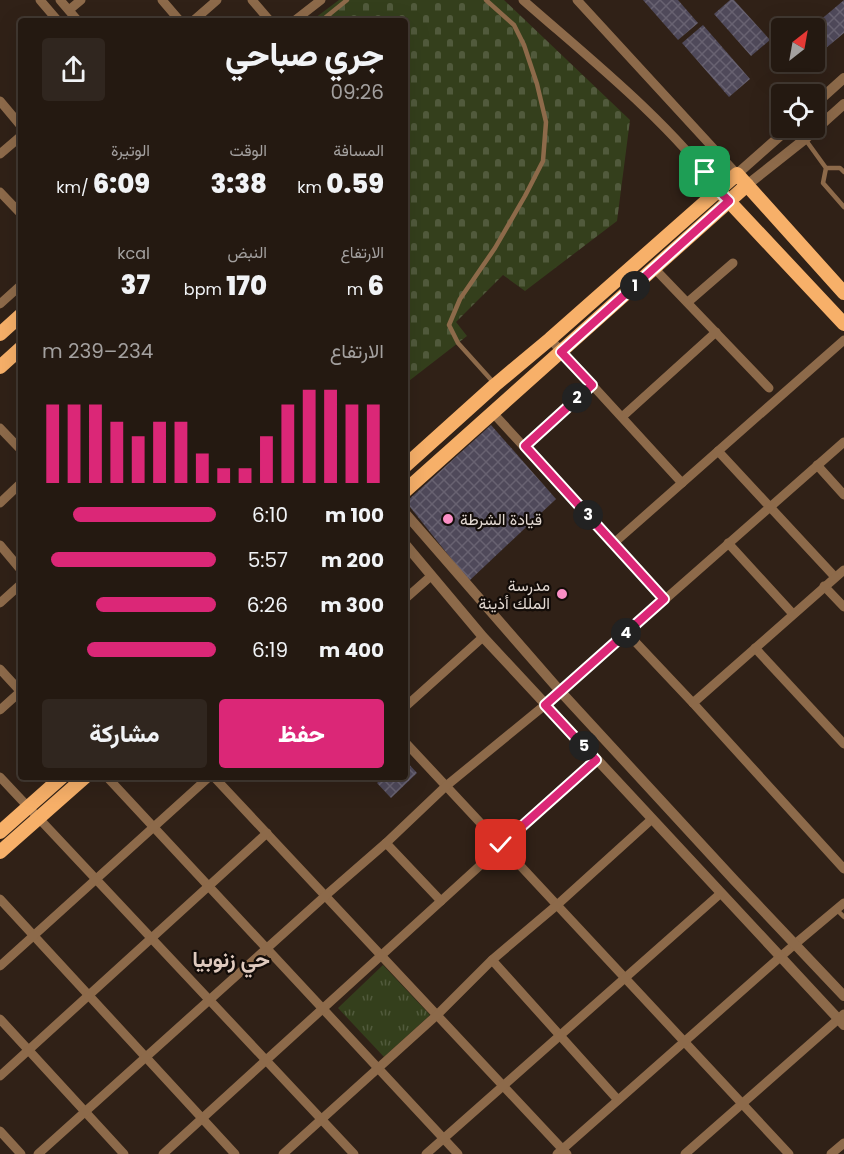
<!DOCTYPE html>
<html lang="ar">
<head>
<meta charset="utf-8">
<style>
  :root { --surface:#241911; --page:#30261f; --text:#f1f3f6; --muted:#a3a09f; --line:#413831; --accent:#db2777 }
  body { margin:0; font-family:Poppins,Vazirmatn,sans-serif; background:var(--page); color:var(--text); direction:rtl; height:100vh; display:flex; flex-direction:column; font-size:22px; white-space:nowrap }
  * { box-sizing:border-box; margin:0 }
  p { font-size:20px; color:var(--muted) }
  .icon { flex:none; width:33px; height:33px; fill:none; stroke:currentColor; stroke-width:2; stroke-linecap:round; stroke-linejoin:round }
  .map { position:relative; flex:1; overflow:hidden; direction:ltr }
  .sheet { position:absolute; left:18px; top:18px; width:390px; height:762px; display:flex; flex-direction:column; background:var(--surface); border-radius:6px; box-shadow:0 6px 24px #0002,0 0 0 2px var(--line); direction:rtl }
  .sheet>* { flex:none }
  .needle { width:39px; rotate:31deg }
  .buttons { position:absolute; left:771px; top:18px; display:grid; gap:12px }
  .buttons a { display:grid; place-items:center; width:54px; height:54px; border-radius:6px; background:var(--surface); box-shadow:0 6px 24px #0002,0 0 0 2px var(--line); font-size:30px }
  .pin { position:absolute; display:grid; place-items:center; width:51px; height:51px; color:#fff; margin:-26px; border-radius:12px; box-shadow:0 3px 9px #0006 }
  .km { position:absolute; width:30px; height:30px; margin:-15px; border-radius:50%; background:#222; color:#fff; font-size:16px; line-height:30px; text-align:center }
  .round { display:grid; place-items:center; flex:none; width:63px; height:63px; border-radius:6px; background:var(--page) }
  .summary { display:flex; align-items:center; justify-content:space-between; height:102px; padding:0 24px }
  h1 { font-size:33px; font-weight:800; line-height:45px }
  .figures { display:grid; grid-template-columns:repeat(3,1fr); gap:9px; height:102px; padding:6px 24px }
  .figures div { display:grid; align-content:center }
  .figures b { font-size:26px; font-weight:800 }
  .figures small { font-size:16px; font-weight:400 }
  .figures p { font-size:16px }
  .chart { height:168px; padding:12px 24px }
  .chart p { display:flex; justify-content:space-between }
  .chart svg { width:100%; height:108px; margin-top:6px; stroke:var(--accent); stroke-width:6 }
  .action { display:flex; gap:12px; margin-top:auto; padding:12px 24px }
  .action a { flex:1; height:69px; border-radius:6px; background:var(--accent); color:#fff; font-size:24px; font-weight:800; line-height:69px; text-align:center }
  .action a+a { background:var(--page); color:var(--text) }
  ul { padding:0 24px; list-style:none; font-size:20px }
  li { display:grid; grid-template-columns:96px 72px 1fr; align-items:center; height:45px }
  li i { height:15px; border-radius:8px; background:var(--accent) }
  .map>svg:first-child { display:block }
  .cemetery { fill:url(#cemetery-stones) }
  .park { fill:url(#park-tufts) }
  .building { fill:url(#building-cross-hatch) }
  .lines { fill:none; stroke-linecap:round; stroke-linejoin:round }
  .service { stroke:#8d6a4a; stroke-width:4.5 }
  .minor { stroke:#8d6a4a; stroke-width:9 }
  .tertiary { stroke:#8d6a4a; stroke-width:10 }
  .primary { stroke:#f7b069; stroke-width:14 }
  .route-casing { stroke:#fff; stroke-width:12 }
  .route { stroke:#db2777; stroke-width:8 }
  .poi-dot { fill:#fb8fc6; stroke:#130c08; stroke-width:2 }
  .labels { text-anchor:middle; stroke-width:4.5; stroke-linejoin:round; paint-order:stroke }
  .poi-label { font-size:16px; fill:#e2d8d1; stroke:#130c08; text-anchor:start }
  .district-label { font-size:22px; font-weight:bold; fill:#dfcabe; stroke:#130c08 }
</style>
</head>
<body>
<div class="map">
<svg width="844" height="1154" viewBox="0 0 844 1154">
  <defs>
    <pattern id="cemetery-stones" width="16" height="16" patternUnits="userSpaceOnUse" patternTransform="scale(1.5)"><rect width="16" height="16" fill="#343f1c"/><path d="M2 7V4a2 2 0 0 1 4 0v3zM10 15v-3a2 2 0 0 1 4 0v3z" fill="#515a3c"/></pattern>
    <pattern id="park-tufts" width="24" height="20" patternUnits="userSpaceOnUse" patternTransform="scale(1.5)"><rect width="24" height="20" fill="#343f1c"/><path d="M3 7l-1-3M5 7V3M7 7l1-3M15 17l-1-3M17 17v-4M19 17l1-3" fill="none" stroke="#515a3c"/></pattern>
    <pattern id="building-cross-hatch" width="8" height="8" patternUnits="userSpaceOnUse" patternTransform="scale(1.5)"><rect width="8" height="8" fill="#4f495a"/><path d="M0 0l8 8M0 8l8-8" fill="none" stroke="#686271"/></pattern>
  </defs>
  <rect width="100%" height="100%" fill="#302117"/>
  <!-- cemetery -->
  <path class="cemetery" d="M339,0H504L630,120L617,221L525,291L503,275L456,322L467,336L405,384V21H311Z"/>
  <!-- park -->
  <path class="park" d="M383,965L430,1015L384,1057L338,1008Z"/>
  <!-- building -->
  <g class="building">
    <path d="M643,0H678L698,23L678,40Z"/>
    <path d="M730,0H734L770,40L751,56L714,14Z"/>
    <path d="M844,0V33L814,58V28H811Z"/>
    <path d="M703,25L750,79L729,97L682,43Z"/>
    <path d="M491,425L556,499L469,581L406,502Z"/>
    <path d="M405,760L417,773L391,798L377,783L383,777H405Z"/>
  </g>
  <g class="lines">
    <!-- service -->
    <g class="service">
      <path d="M486,0L514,25L524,45L537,84L546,122L543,161L525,196L495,248L460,299L449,325L458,343L494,383"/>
      <path d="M324,21L326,17L347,0"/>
      <path d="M805,139L826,168L823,183L844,207"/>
      <path d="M826,168H840L844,172"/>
      <path d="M525,446L591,385"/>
      <path d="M837,910L844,917"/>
    </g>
    <!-- minor -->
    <g class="minor">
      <path d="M40,0L58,21"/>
      <path d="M60,0L78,21"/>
      <path d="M162,0L180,21"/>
      <path d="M252,0L270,21"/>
      <path d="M523,0C589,58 666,119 719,190"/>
      <path d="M577,0L737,174"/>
      <path d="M69,10L81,0"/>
      <path d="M193,21L217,0"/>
      <path d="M294,21L321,0"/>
      <path d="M0,101L21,126"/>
      <path d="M0,154L21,136"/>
      <path d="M0,192L21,214"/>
      <path d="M654,268L769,388"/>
      <path d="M688,302L733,263"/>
      <path d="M0,304L21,285"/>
      <path d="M550,339L682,483"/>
      <path d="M493,413L664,599"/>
      <path d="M622,417L716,332"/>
      <path d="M0,428L21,450"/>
      <path d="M718,451L835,577"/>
      <path d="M817,465L844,495"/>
      <path d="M0,503L21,483"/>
      <path d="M614,543L844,340"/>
      <path d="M728,543L793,614"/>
      <path d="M0,545L21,570"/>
      <path d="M824,586L844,607"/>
      <path d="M405,599L431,576"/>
      <path d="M0,603L21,584"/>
      <path d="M626,632L693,703L844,869"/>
      <path d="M755,648L844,744"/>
      <path d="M0,669L21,692"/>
      <path d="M693,703L844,570"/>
      <path d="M405,707L483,637"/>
      <path d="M0,710L21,691"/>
      <path d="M405,742L789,1154"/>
      <path d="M0,777L354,1154"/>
      <path d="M107,777L458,1154"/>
      <path d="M214,777L567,1154"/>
      <path d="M386,843L441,901"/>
      <path d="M0,899L235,1154"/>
      <path d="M492,960L618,1100"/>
      <path d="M0,966L209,777"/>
      <path d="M0,1019L124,1154"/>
      <path d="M0,1076L267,833"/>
      <path d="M0,1131L21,1154"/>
      <path d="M38,1154L325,896L386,843L446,786L545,705L844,442"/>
      <path d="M163,1154L596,760"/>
      <path d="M283,1154L437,1015L492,960L557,905L652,819"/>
      <path d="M426,1154L721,893"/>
      <path d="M557,1154L795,944L844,903"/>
      <path d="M685,1154L844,1014"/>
      <path d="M831,1154L844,1143"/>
    </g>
    <!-- tertiary -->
    <g class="tertiary">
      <path d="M814,105L844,78"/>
      <path d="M737,174L789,128"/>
      <path d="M747,185L805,139L844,104"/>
      <path d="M405,513L560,691L735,881L844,996"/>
      <path d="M405,544L483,637L844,1025"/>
    </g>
    <!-- primary -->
    <g class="primary">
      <path d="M724,196L844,324"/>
      <path d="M0,334L21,315"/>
      <path d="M0,367L21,348"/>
      <path d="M405,466L495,385L550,339L737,174L844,293"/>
      <path d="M405,491L747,185"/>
      <path d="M0,832L62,777"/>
      <path d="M0,852L85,777"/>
    </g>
  </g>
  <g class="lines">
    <!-- route casing -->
    <g class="route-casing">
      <path id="route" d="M501,845L596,760L545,705L664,599L525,446L592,385L561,352L729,201L718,190L705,172"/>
    </g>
    <!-- route -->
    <use href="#route" class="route"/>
  </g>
  <!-- markers -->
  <g class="poi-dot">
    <circle cx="448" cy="519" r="6"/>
    <circle cx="562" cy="594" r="6"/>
  </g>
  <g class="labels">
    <!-- poi labels -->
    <g class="poi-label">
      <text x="460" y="525">قيادة الشرطة</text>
      <text x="550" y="591" text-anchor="end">مدرسة<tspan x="550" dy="18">الملك أذينة</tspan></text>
    </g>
    <!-- district labels -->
    <g class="district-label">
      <text x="231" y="967">حي زنوبيا</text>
    </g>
  </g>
</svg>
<div class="buttons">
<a><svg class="needle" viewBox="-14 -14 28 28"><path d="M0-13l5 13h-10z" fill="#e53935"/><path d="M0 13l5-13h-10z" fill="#a3a09f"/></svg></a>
<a><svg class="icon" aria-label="locate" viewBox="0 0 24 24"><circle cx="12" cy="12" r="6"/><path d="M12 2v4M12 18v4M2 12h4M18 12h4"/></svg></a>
</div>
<div class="pin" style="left:705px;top:172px;background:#1e9e55"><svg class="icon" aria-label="arrive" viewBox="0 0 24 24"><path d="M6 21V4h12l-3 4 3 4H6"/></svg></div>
<div class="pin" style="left:501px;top:845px;background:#d93025"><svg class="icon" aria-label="check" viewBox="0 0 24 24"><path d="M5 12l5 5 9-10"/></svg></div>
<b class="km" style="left:635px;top:286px">1</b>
<b class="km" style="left:577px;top:398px">2</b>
<b class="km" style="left:588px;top:515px">3</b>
<b class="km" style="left:626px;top:633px">4</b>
<b class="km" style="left:584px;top:746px">5</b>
<section class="sheet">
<div class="summary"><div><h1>جري صباحي</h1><p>09:26</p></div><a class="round"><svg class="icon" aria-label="share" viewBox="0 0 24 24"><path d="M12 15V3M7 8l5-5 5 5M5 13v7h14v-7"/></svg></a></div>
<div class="figures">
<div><p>المسافة</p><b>0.59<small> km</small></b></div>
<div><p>الوقت</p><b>3:38</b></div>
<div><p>الوتيرة</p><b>6:09<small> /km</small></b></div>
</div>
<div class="figures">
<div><p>الارتفاع</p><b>6<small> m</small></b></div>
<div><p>النبض</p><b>170<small> bpm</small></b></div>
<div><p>kcal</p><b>37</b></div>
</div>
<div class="chart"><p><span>الارتفاع</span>234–239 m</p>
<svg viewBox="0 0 160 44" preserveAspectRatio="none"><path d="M5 44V12M15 44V12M25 44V12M35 44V19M45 44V25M55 44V19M65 44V19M75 44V32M85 44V38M95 44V38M105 44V25M115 44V12M125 44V6M135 44V6M145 44V12M155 44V12"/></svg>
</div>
<ul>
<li><b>100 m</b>6:10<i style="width:82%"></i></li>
<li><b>200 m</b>5:57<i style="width:95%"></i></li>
<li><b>300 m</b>6:26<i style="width:69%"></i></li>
<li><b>400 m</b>6:19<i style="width:74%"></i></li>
</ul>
<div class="action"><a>حفظ</a><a>مشاركة</a></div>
</section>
</div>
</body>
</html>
